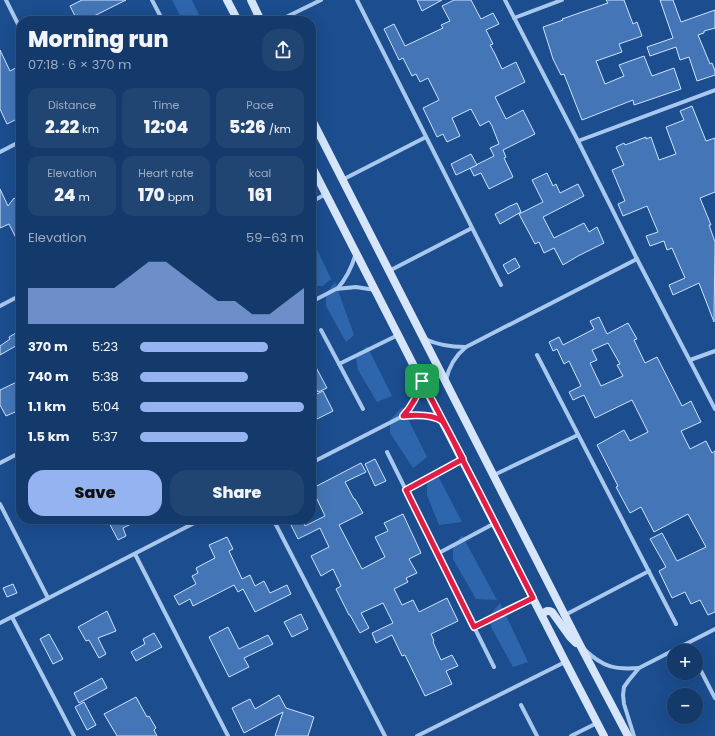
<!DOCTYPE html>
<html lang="en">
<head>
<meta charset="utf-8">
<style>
  :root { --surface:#143a6b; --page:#214573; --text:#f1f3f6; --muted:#9dadc1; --line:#33547e; --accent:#95b2f1 }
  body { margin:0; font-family:Poppins,sans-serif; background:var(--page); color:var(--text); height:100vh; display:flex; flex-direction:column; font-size:15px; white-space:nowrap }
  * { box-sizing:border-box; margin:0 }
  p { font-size:13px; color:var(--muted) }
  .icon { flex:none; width:22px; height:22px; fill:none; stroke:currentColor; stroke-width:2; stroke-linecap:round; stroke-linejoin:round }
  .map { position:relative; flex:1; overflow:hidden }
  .details { position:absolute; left:16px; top:16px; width:300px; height:508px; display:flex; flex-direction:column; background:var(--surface); border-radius:16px; box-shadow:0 4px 16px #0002,0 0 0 1px var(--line) }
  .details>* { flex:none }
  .fabs { position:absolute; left:667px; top:644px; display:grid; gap:8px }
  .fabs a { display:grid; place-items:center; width:36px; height:36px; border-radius:50%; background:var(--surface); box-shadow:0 4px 16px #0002,0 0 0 1px var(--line); font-size:20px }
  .pin { position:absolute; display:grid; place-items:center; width:34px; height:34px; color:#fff; margin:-17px; border-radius:8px; box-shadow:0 2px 6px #0006 }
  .round { display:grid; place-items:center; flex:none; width:42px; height:42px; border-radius:16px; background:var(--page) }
  .summary { display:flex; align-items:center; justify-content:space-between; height:68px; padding:0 12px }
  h1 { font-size:22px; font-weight:800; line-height:30px }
  .stats { display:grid; grid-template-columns:repeat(3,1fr); gap:6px; height:68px; padding:4px 12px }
  .stats div { display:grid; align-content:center; border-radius:10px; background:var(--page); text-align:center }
  .stats b { font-size:17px; font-weight:800 }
  .stats small { font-size:11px; font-weight:400 }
  .stats p { font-size:11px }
  .chart { height:112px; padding:8px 12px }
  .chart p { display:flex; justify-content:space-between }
  .chart svg { width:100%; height:72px; margin-top:4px; fill:var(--accent); opacity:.7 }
  .action { display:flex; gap:8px; margin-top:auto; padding:8px 12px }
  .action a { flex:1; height:46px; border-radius:16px; background:var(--accent); color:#111; font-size:16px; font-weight:800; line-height:46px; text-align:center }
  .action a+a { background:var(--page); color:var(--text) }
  ul { padding:0 12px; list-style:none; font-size:13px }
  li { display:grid; grid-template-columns:64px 48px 1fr; align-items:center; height:30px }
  li i { height:10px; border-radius:5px; background:var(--accent) }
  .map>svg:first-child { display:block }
  .green { fill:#2e66ad }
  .building { fill:#4476b7; stroke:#cfe2fa; fill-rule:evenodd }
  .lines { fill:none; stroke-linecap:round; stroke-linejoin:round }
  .minor { stroke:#a9c8ee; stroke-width:4 }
  .secondary { stroke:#d6e5fa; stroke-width:8 }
  .route-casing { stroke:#fff; stroke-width:8 }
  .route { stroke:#e11d48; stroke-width:5 }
</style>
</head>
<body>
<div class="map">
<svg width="715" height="736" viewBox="0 0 715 736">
  <rect width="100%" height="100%" fill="#1b4d8f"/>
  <!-- green -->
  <g class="green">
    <path d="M172,0H192L202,21H183Z"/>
    <path d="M311,237L331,279L323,286H311Z"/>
    <path d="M335,282L354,335L346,342L326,306V294Z"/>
    <path d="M367,346L392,396L377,402L358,370L356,358Z"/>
    <path d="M402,407L427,457L413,468L390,433V420Z"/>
    <path d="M436,472L462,522L439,525L427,495V484Z"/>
    <path d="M462,535L497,600L476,599L453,559V547Z"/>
    <path d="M500,603L528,662L513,667L491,627L490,615Z"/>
  </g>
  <!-- building -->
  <g class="building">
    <path d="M82,0H126L84,21H81L78,15L75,16L70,6Z"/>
    <path d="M417,0H442L422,11Z"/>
    <path d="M454,0H471L481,19L493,13L499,24L486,30L493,44L490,45L494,52L502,69L516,62L525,82L495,97L506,119L523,110L535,134L503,150L506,157L504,158L513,177L489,189L481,173L474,176L470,168L494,156L490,148L499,144L492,126L489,121L480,126L471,109L452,118L460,136L447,142L443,134L437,137L423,108L439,100L428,78L420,82L416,74L412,76L403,58L399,60L384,29L394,24L405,46L443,28L441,25L450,21L442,6Z"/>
    <path d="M606,0H624L633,24L637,22L642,36L619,44L622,52L596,61L605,84L624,76L619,65L644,56L652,76L674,68L681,89L634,105L633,100L582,120L564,74L561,75L553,59L543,27L563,20L562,19L608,3Z"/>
    <path d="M660,0H673L681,22L715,10V28L704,31V33L698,35L710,64L712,63L715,71V75L697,81L689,57L680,60L676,47L650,56L647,47L673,38Z"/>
    <path d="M0,50L10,71L21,65V117L7,124L0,109Z"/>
    <path d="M692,106L706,141L715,138V192L700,198L711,225H709L715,242L714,322L699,283L673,295L669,285L685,278L672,248L667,250L664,241L650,246L646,236L658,232L647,206L623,216L618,204L625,201L612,170L624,165L616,147L624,143L625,145L646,137V139L651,137L659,160L676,154L666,127L684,120L680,111Z"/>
    <path d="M471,154L477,165L456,175L451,164Z"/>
    <path d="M547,173L553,186L556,184L560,193L578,184L584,196L543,217L554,238L584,223L589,232L597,227L604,243L578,256L563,265L554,248L544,253L539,242L535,244L519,214L543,202L532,180Z"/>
    <path d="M0,189L8,206L14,198L21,203V248L9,224L0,228Z"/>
    <path d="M517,203L521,212L500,224L495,214L510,206Z"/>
    <path d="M515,258L520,267L508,274L503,265Z"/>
    <path d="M599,317L607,334L628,323L637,339L634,340L645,363L657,357L682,406L691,401L701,422L681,431L690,449L706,441L712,453L715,451V612L708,615L700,600L691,604L685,592L672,598L659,571L666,567L650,539L662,533L677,561L706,547L688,514L654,532L641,507L630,513L616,487L618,486L597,445L624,430L630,441L648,432L632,400L595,418L584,395L573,400L569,392L581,386L569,361L564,364L557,349L553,351L549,342L559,337L563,345L594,329L590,321ZM608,343L620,364L617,365L623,376L601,386L590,363L597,360L592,350Z"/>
    <path d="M21,330V343L0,355V346L10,339L9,337Z"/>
    <path d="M311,358L327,388L318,392L311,379Z"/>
    <path d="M21,380V424L15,412L6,416L0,405V390Z"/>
    <path d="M323,391L333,411L311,422V397Z"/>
    <path d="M375,459L386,481L375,486L365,464Z"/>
    <path d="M361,463L366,472L345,482L354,499H355L363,513L339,525L362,569L385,557L375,537L388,531L384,523L403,514L421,553L409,559L417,573L406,578L408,582L394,589L402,605L413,600L419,612L447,598L458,621L431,634L434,641L433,642L441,660L452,655L458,666L446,671L452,684L425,696L405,655L402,656L392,635L376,643L372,633L393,623L383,603L361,613L369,628L360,633L350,615H349L336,589L341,586L333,569L321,576L311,556L329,547L320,528L298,539L288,519H302L305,526L325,516L316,497L311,500V489Z"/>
    <path d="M107,519H141L123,528L126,536L118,540Z"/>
    <path d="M227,537L233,549L229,551L242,579L250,575L255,586L264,581L270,593L287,585L291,594L255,612L243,589L238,592L234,585L193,606L190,599L179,605L174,596L196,584L192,576L198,573L196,568L215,558L209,545Z"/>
    <path d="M13,584L17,593L7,597L3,588Z"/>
    <path d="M107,611L116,631L98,638L106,654L99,658L89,640L86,641L78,627Z"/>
    <path d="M301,614L308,629L292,637L284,622Z"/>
    <path d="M228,627L239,649L268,635L273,644L244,658L249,667L229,677L209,637Z"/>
    <path d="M154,633L162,647L136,661L131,652L145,644L143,639Z"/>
    <path d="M49,634L63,659L53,664L40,639Z"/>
    <path d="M102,678L107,688L79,703L74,693Z"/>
    <path d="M279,695L286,708L314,717L308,736H275L283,712L244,733L232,708L250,699L255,709Z"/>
    <path d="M136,697L147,717L149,716L156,728L154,730L157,736H117L104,714Z"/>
    <path d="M84,702L96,725L87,730L75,707Z"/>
  </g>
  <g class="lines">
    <!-- minor -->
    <g class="minor">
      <path d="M6,0L21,30"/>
      <path d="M152,0L163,21"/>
      <path d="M357,0L501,285"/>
      <path d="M505,0L578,141L637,259L715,409"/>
      <path d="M514,18L562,0"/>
      <path d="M278,21L321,0"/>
      <path d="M578,141L715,90"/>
      <path d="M0,152L21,141"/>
      <path d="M342,180L426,137"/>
      <path d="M311,202L326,194"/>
      <path d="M389,271L472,228"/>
      <path d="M337,289C347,278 352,267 356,253"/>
      <path d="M311,302L336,289L356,287L375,290"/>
      <path d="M0,306L21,295"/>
      <path d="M321,330L363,409"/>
      <path d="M425,339C438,345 451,347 465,347"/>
      <path d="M537,355L676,624"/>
      <path d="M690,360L715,351"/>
      <path d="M339,364L398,335"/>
      <path d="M446,380C449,366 455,356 466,347L637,259"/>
      <path d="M404,416C417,415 428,416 440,421"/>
      <path d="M387,452L494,667"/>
      <path d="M0,463L21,452"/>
      <path d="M311,463L403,416C412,406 418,396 421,384"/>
      <path d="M494,475L578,435"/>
      <path d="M406,490L462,460"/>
      <path d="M0,504L48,598"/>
      <path d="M273,519L385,736"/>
      <path d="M135,554L228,736"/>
      <path d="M437,554L495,523"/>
      <path d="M565,615L649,571"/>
      <path d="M12,617L74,736"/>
      <path d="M0,623L202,519"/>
      <path d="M474,627L533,598"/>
      <path d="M585,650C603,667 615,670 639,668"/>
      <path d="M701,671L715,698"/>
      <path d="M521,705L537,736"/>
      <path d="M417,736L565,662"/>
      <path d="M571,736L597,723"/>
      <path d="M634,736L624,704L623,695L624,687L629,680L639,668L715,629"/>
    </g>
    <!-- secondary -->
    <g class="secondary">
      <path d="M227,0L238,21"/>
      <path d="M251,0L261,21"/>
      <path d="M311,118L580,645L628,736"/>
      <path d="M311,165L565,661L604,736"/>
      <path d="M542,615C545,611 548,610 552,612L570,637L576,643"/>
    </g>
  </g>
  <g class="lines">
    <!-- route casing -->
    <g class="route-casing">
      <path id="route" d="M422,381L463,459L406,490L474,627L533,598C508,549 484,501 459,453C457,448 445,424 442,421C432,414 414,415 403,416C413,405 418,395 422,381"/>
    </g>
    <!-- route -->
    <use href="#route" class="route"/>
  </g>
</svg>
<div class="fabs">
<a>+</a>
<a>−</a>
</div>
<div class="pin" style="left:422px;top:381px;background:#1e9e55"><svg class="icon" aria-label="arrive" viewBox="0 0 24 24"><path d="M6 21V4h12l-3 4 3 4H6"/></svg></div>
<section class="details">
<div class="summary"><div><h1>Morning run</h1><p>07:18 · 6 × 370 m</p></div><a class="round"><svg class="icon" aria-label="share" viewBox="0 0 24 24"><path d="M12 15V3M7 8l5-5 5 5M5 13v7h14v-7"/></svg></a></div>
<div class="stats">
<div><p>Distance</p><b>2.22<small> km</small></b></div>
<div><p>Time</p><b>12:04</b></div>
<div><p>Pace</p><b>5:26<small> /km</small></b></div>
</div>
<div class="stats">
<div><p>Elevation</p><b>24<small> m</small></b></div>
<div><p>Heart rate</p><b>170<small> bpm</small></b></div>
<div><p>kcal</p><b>161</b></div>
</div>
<div class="chart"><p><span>Elevation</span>59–63 m</p>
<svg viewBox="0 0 160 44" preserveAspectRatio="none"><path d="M0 44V22L10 22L20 22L30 22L40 22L50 22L60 14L70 6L80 6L90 14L100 22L110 30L120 30L130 38L140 38L150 30L160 22V44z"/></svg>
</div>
<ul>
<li><b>370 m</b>5:23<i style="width:78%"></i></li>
<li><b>740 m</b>5:38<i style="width:66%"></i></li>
<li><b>1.1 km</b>5:04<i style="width:100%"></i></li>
<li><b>1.5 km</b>5:37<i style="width:66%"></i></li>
</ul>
<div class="action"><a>Save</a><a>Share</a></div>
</section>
</div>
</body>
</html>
